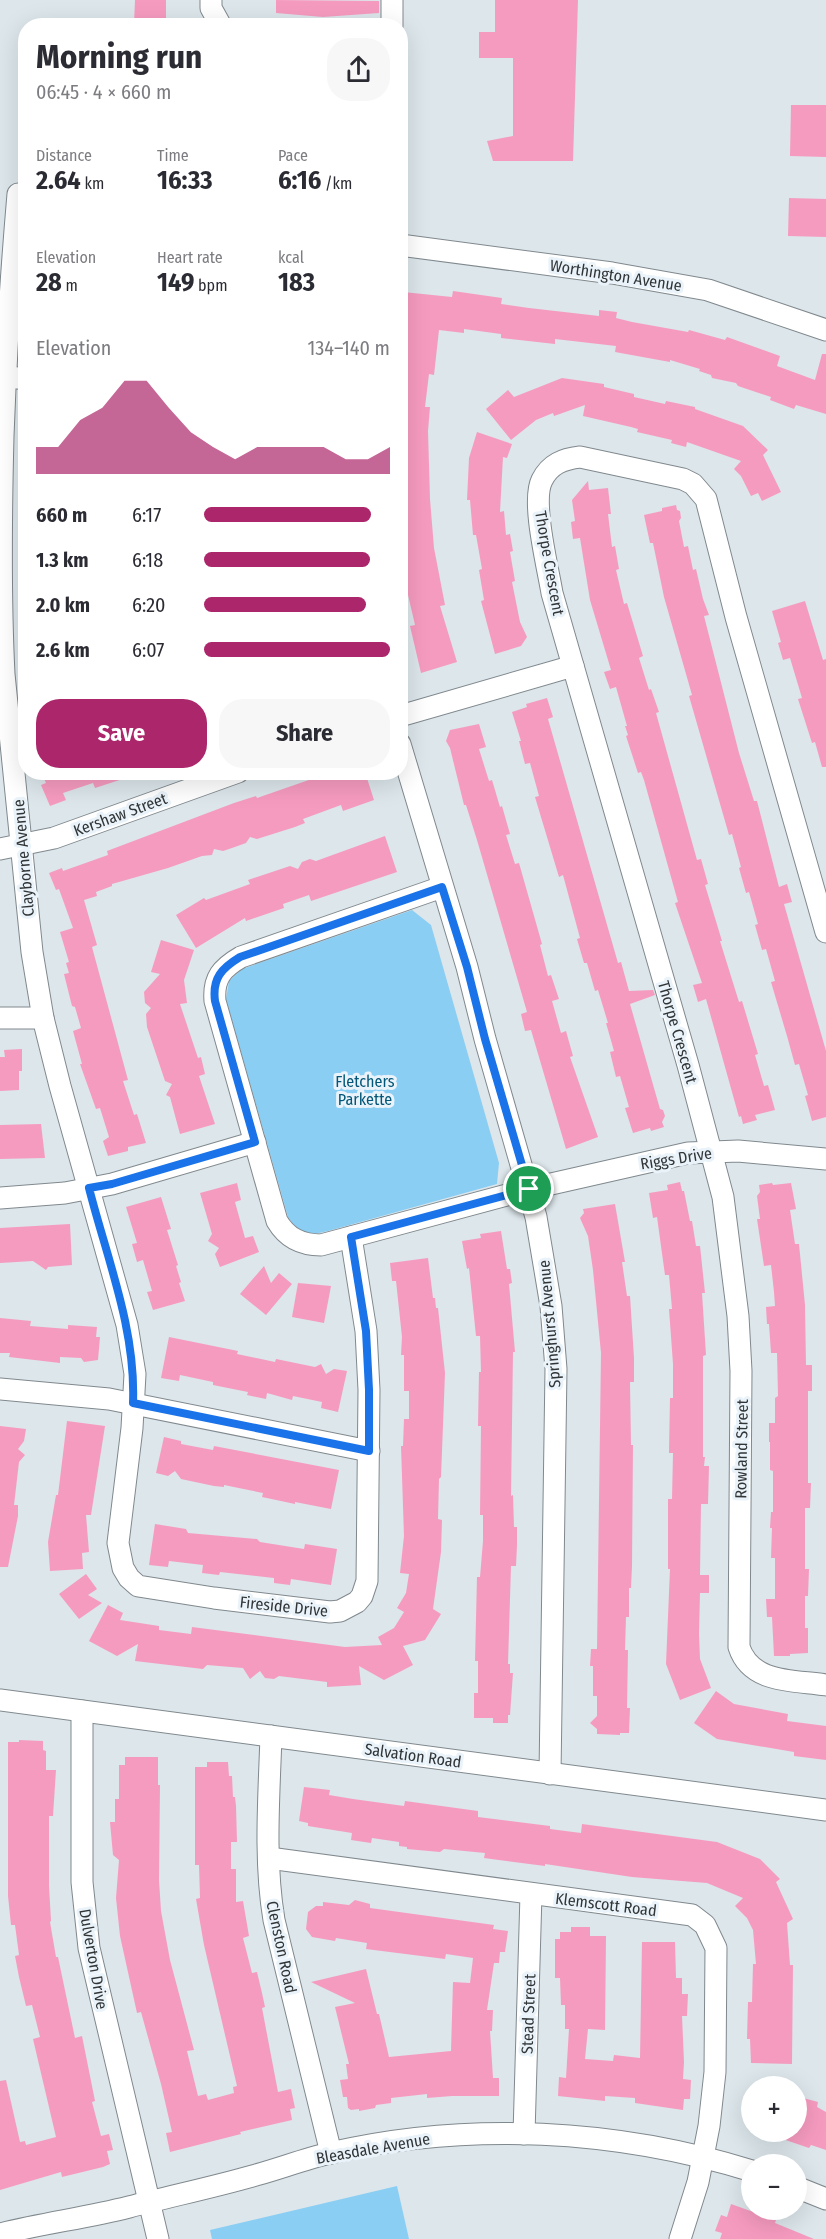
<!DOCTYPE html>
<html lang="en">
<head>
<meta charset="utf-8">
<style>
  :root { --surface:#fff; --page:#f7f7f7; --text:#2b2b33; --muted:#7c7c81; --accent:#ac266b }
  body { margin:0; font-family:"Fira Sans Condensed",sans-serif; background:var(--page); color:var(--text); height:100vh; display:flex; flex-direction:column; font-size:22px; white-space:nowrap }
  * { box-sizing:border-box; margin:0 }
  p { font-size:20px; color:var(--muted) }
  .icon { flex:none; width:33px; height:33px; fill:none; stroke:currentColor; stroke-width:2; stroke-linecap:round; stroke-linejoin:round }
  .map { position:relative; flex:1; overflow:hidden }
  .drawer { position:absolute; left:18px; top:18px; width:390px; height:762px; display:flex; flex-direction:column; background:var(--surface); border-radius:24px; box-shadow:0 6px 24px #0002 }
  .drawer>* { flex:none }
  .fabs { position:absolute; left:741px; top:2076px; display:grid; gap:12px }
  .fabs a { display:grid; place-items:center; width:66px; height:66px; border-radius:50%; background:var(--surface); box-shadow:0 6px 24px #0002; font-size:30px }
  .pin { position:absolute; display:grid; place-items:center; width:51px; height:51px; color:#fff; margin:-26px; border:3px solid #fff; border-radius:50%; box-shadow:0 2px 6px #0007 }
  .round { display:grid; place-items:center; flex:none; width:63px; height:63px; border-radius:24px; background:var(--page) }
  .overview { display:flex; align-items:center; justify-content:space-between; height:102px; padding:0 18px }
  h1 { font-size:33px; font-weight:700; line-height:45px }
  .metrics { display:grid; grid-template-columns:repeat(3,1fr); gap:9px; height:102px; padding:6px 18px }
  .metrics div { display:grid; align-content:center }
  .metrics b { font-size:26px; font-weight:700 }
  .metrics small { font-size:16px; font-weight:400 }
  .metrics p { font-size:16px }
  .chart { height:168px; padding:12px 18px }
  .chart p { display:flex; justify-content:space-between }
  .chart svg { width:100%; height:108px; margin-top:6px; fill:var(--accent); opacity:.7 }
  .primary-button { display:flex; gap:12px; margin-top:auto; padding:12px 18px }
  .primary-button a { flex:1; height:69px; border-radius:24px; background:var(--accent); color:#fff; font-size:24px; font-weight:700; line-height:69px; text-align:center }
  .primary-button a+a { background:var(--page); color:var(--text) }
  ul { padding:0 18px; list-style:none; font-size:20px }
  li { display:grid; grid-template-columns:96px 72px 1fr; align-items:center; height:45px }
  li i { height:15px; border-radius:8px; background:var(--accent) }
  .map>svg:first-child { display:block }
  .green { fill:#8acef4 }
  .building { fill:#f69bc0 }
  .lines { fill:none; stroke-linecap:round; stroke-linejoin:round }
  .minor-casing { stroke:#80898e; stroke-width:23 }
  .minor { stroke:#fff; stroke-width:21 }
  .route-casing { stroke:#fff; stroke-width:12 }
  .route { stroke:#1a73e8; stroke-width:8 }
  .labels { text-anchor:middle; stroke-width:6; stroke-linejoin:round; paint-order:stroke }
  .street-label { font-size:16px; fill:#313537; stroke:#e9f3f9 }
  .park-label { font-size:16px; fill:#035677; stroke:#e9f3f9 }
</style>
</head>
<body>
<div class="map">
<svg width="826" height="2239" viewBox="0 0 826 2239">
  <rect width="100%" height="100%" fill="#dce6eb"/>
  <!-- green -->
  <g class="green">
    <path d="M412,910L431,925L499,1163L497,1184L328,1231C308,1236 300,1235 288,1217L226,999L229,981L242,969Z"/>
    <path d="M397,2186L409,2239H212L210,2230Z"/>
  </g>
  <!-- building -->
  <g class="building">
    <path d="M135,0H166V26L134,25Z"/>
    <path d="M276,0L379,1V13L323,17L276,13Z"/>
    <path d="M495,0H578L573,161H493L487,141L513,136V58H479V32H495Z"/>
    <path d="M791,105H826V157L790,156Z"/>
    <path d="M789,198L826,199V237L788,236Z"/>
    <path d="M453,291L502,298L501,304L529,308L599,316V310L617,312L616,318L632,322L688,332L689,330L725,340L727,337L780,356L777,366L815,380L822,354H826V414L796,405L794,409L770,400L771,397L738,386L736,383L712,378L711,375L699,371L700,369L670,360V362L615,352L616,346L555,339V344L501,338V334L464,329V333L439,330L434,375L429,374L425,407H430L428,431L430,499L434,548L445,605L440,606L457,662L421,673L410,626L415,625L405,582H403L400,569V367L405,326H401L403,316H401L403,292L452,297Z"/>
    <path d="M562,378L604,384V387L634,394V397L665,404L666,401L695,407V409L743,426L768,450L763,455L781,492L762,501L758,493L751,496L741,476L734,469L741,461L687,442L686,447L671,443L672,440L637,432L638,429L631,427L583,416L585,405L554,416L553,413L536,420L511,440L486,409L508,390L514,397Z"/>
    <path d="M477,432L512,444L507,458L503,457L500,512L504,511L506,535L510,534L513,551L510,552L515,581L512,582L520,622L527,637L521,646L495,654L481,601L484,600L479,570L482,569L476,535H473L470,500H467L469,458Z"/>
    <path d="M588,481L589,490L608,488L611,514H608L612,547L615,546L619,569L616,570L624,604L627,603L643,656L639,658L649,690L651,689L659,712L656,713L697,860L701,859L708,884L705,885L722,941H720L739,1002L742,1001L758,1054L755,1055L764,1086L768,1085L775,1110L755,1115L757,1120L743,1124L741,1116L739,1117L706,999L698,1002L693,985L702,983L675,903L678,902L644,780L641,772L638,773L626,736L628,735L625,726H627L616,687L610,689L604,672L611,670L590,600L580,538L573,539L571,522L575,521L572,500Z"/>
    <path d="M676,505L677,510L680,511L681,518L679,521L684,547L688,546L693,570L696,569L703,599L709,615L704,616L739,753L754,801H757L779,887L787,884L792,902L784,904L826,1051V1117L812,1121L805,1096L808,1095L799,1064L795,1065L787,1036L771,982L775,981L766,949L762,950L755,925L758,924L749,892L746,893L739,868L741,867L732,834L729,835L689,696L692,695L664,597L653,543H650L644,515L662,511V508Z"/>
    <path d="M805,601L823,660L826,659V767H822L815,742L812,743L798,699L802,698L790,658L783,660L778,643L781,642L772,611Z"/>
    <path d="M547,698L553,717L548,719L618,963L621,962L629,991L653,990L655,995L630,1004L660,1109L663,1110L665,1116L662,1122L664,1127L651,1131L650,1128L633,1133L625,1108L629,1107L620,1076L616,1077L610,1052L614,1051L606,1023H608L598,990L595,991L587,963H584L577,939L580,938L563,875L559,877L535,797L539,796L530,763L525,764L519,741H521L512,712L527,707L526,704Z"/>
    <path d="M479,724L486,747L479,749L489,781L492,780L500,807L502,806L510,834L506,835L515,864L519,863L542,944L540,945L548,976L551,975L559,999L552,1001L561,1033L566,1031L573,1056L570,1057L598,1137L566,1149L531,1030L525,1031L521,1014L527,1012L477,840L466,805H464L450,748L446,741L450,730Z"/>
    <path d="M41,772H134L135,775L95,788L93,783L63,793L66,800L50,806L41,785L46,783Z"/>
    <path d="M344,772H365L374,800L343,811L341,805L303,819L305,823L295,827L257,839L250,837L246,843L232,848L223,851L214,849L212,855L202,856L168,868L112,884V886L96,892L97,896L84,900L97,945L92,947L128,1080L123,1081L134,1115L137,1114L146,1143L128,1147V1151L108,1156L103,1141L109,1137L100,1108L96,1109L80,1064H82L73,1031L81,1028L75,1007L72,1006L64,974L69,973L66,963L69,962L60,932L73,928L59,889L56,890L49,873L62,868L63,871L108,855L107,851L234,803L256,796L257,798L326,774L328,779Z"/>
    <path d="M385,836L397,872L311,901L309,895L283,904L284,908L246,921L245,918L196,948L176,915L204,898L206,900L250,884L248,880L290,866L298,869L302,862L310,859L316,861Z"/>
    <path d="M161,940L194,950L184,980L187,1003L180,1004L198,1058L201,1057L205,1074L199,1076L215,1124L180,1134L170,1097L166,1095L172,1084L165,1081L147,1027L146,1014L151,1008L145,1003L144,992L160,974L151,972Z"/>
    <path d="M22,1049V1071H19V1090L0,1091V1057H5L4,1050Z"/>
    <path d="M41,1124L45,1158L0,1159V1125Z"/>
    <path d="M680,1182L682,1191H684L690,1221H692L696,1246H700L705,1293H702L706,1355L703,1356V1457H705L704,1466H709L708,1504H701L700,1575H709V1593H700L699,1634L700,1659L711,1688L680,1700L666,1664L670,1569H668V1499H672L673,1453H669L670,1398H673V1364L669,1309H672L669,1275H665L657,1217L653,1218L649,1193L668,1190L667,1185Z"/>
    <path d="M237,1183L241,1200L235,1202L245,1238L253,1236L259,1252L220,1267L215,1254L219,1248L208,1241L212,1234L200,1193Z"/>
    <path d="M772,1183L773,1185L791,1183L796,1209L790,1210L795,1244H799L805,1305L806,1365H812V1391H808V1483H811L810,1508H805V1569H809L808,1596H805V1628H808V1653L790,1654V1656H774L772,1617H767L766,1599H775V1558H771L772,1528H770L771,1512H773V1471L770,1470V1442H769V1423H775V1398L778,1396L777,1353H771L769,1324H767L766,1307L775,1306L774,1292L771,1265L764,1266L757,1219H760L757,1196L760,1192L759,1185Z"/>
    <path d="M161,1197L171,1229L167,1230L178,1265L176,1266L181,1282L179,1283L185,1301L153,1310L147,1292L152,1291L143,1260L137,1262L132,1244L137,1243L126,1207Z"/>
    <path d="M615,1204L625,1262H622L627,1296H630L634,1358V1382H630L631,1445H633L632,1566L631,1588H629V1617H626L625,1650H628L627,1708H630L629,1733H620V1735L597,1734V1729L590,1723L597,1716V1696H593V1666H590L591,1649H597L601,1353L593,1270L588,1236L580,1218L584,1213L583,1209Z"/>
    <path d="M70,1224L72,1265L48,1267L46,1270L33,1261L0,1263V1228Z"/>
    <path d="M501,1231L507,1269H510L512,1283L509,1284L515,1352H513L511,1496L513,1495L514,1527H517V1545L516,1566H511L508,1664H510V1673H513L510,1715H508V1723H493V1718H474V1693H478V1661H475L477,1577H480L483,1541V1515H480L481,1426H478L479,1372H481L480,1336H476L469,1268L467,1269L462,1241L481,1238L480,1234Z"/>
    <path d="M428,1258L433,1298H435L436,1308H438L445,1373L441,1477L439,1479L438,1519L442,1520L441,1552L433,1609L441,1614L425,1640L403,1646L413,1665L384,1680L359,1666L361,1685L327,1687V1682L279,1676L274,1679L265,1678L260,1671L250,1679L243,1668L207,1665L203,1669L135,1661L138,1644L117,1656L89,1641L108,1605L123,1613L120,1620L159,1626V1630L191,1634L192,1627L345,1647L382,1645L378,1637L394,1628L404,1612L397,1608L406,1593L409,1574L400,1573L404,1536L401,1446H403L404,1419H409V1391H404V1355H401L402,1337L396,1281H392L390,1263Z"/>
    <path d="M264,1266L271,1283L279,1273L292,1284L266,1315L240,1294Z"/>
    <path d="M298,1283L331,1286L324,1323L292,1317Z"/>
    <path d="M0,1318L31,1321L30,1326L68,1329V1325L97,1327L96,1337H100L98,1360L84,1362L81,1358L60,1357V1363L9,1357L10,1353H0Z"/>
    <path d="M169,1337L238,1351L237,1354L275,1362L276,1359L315,1367L321,1364L326,1374L334,1369L347,1371L338,1412L321,1408L322,1402L293,1396L292,1400L267,1393L266,1399L247,1395L248,1392L213,1385V1382L180,1375L179,1381L161,1378Z"/>
    <path d="M67,1421L105,1426L91,1515H86L89,1552L82,1553L83,1569L50,1571L48,1542L56,1495H58Z"/>
    <path d="M0,1426L26,1429L24,1441L18,1449L25,1455L19,1462L14,1505H18V1516L8,1567H0Z"/>
    <path d="M164,1437L181,1441V1444L213,1450L214,1446L339,1470L331,1509L295,1502V1504L262,1497L263,1493L224,1485V1487L214,1486L181,1479L175,1471L168,1476L156,1473Z"/>
    <path d="M155,1524L186,1529L188,1533L257,1539L260,1542L304,1549L305,1544L337,1549L331,1585L291,1579L290,1585L274,1583V1578L220,1572L219,1575L202,1573L203,1565L169,1561L168,1567L149,1565Z"/>
    <path d="M86,1574L97,1589L88,1595L102,1603L79,1619L59,1594Z"/>
    <path d="M716,1691L734,1704L788,1714L787,1721L826,1726V1760L794,1756V1752L717,1739L694,1723Z"/>
    <path d="M19,1740L43,1741V1750L46,1751V1770H56L53,1816H49V1886L51,1921L50,1922L56,1957H58L75,2038L82,2036L95,2101L92,2102L101,2136L109,2134L113,2150L107,2151L110,2164L103,2167L62,2177L61,2172L0,2190V2081L6,2080L20,2142L25,2141L26,2145L56,2137L33,2039L40,2037L32,2005L26,2006L19,1977L15,1956L19,1955L15,1925H11L8,1896V1742H19Z"/>
    <path d="M125,1757H158V1785H160L159,1880L161,1911L170,1960L194,2050L187,2051L198,2096L206,2094L208,2100L234,2093L233,2087L237,2086L204,1945L196,1899L200,1898L199,1865H195V1767H207V1762H228L229,1776H232L233,1797H235L236,1806L237,1842H231V1869H236V1902L243,1901L249,1936L243,1938L252,1973L257,1972L262,1993L265,2007L262,2008L278,2092L291,2089L295,2108L290,2109L292,2120L240,2132L241,2134L170,2152L166,2133L172,2132L161,2084L141,2012L137,2013L120,1936L116,1898L119,1860L113,1855L110,1822H115V1799H119V1765H125Z"/>
    <path d="M304,1787L330,1790L329,1795L353,1799L404,1806L405,1801L478,1811V1817L550,1826V1829L581,1833L582,1824L717,1842L760,1859L780,1879L776,1882L793,1919L787,1923L790,1965H793L792,2064L751,2063L750,2039H747L748,2002H752L753,1964H756L753,1930L747,1918L735,1906L743,1898L707,1883L632,1877L545,1864V1866L484,1858L485,1853L444,1849L440,1852L407,1849V1847L399,1846V1842L372,1838L371,1843L351,1840L352,1833L308,1826V1823L299,1821Z"/>
    <path d="M355,1900L370,1904V1908L494,1925L493,1929L508,1931L505,1952H500L499,1963H494L487,2010H493L492,2031H490L493,2078H499V2096H452L427,2098V2094L391,2098V2103L376,2105L375,2108L359,2111V2109L351,2110L348,2108L347,2097H343L340,2080L348,2079L346,2064H349L335,2007L355,2003L311,1982L366,1969L377,2014H379L389,2057L451,2051L453,1982L470,1983L473,1958L446,1954L445,1959L366,1949L367,1943L336,1938L335,1941L312,1937L306,1929L308,1912L316,1906H323V1902L349,1905Z"/>
    <path d="M571,1927H590V1936H606L605,2030L588,2029L585,2059L613,2061L614,2055L640,2058L642,1942H675L676,1978H682V1994H688L687,2016H682L684,2062L683,2079L691,2080L690,2099H684L683,2110L635,2103V2098L605,2096V2101L558,2096L559,2077L566,2078L569,2029H565V2005H561L560,1978H555V1939H560V1932H571Z"/>
    <path d="M796,2096L818,2102L817,2107L826,2112V2150L811,2145L809,2148L768,2134V2132H796Z"/>
    <path d="M731,2204L776,2220L775,2223L814,2239H720L722,2233L715,2231L721,2215L727,2217Z"/>
  </g>
  <g class="lines">
    <!-- minor casing -->
    <g class="minor-casing">
      <g id="minor">
        <path d="M211,0V8L221,26"/>
        <path d="M392,26V0"/>
        <path d="M18,194C11,275 6,355 3,436C1,515 0,595 4,674L32,952L43,1018L60,1086L127,1325L135,1374L132,1428L118,1543L123,1568L129,1578L138,1586L214,1598L330,1612L340,1611L357,1602L362,1596L367,1581L369,1390L366,1331L351,1237"/>
        <path d="M400,245L612,273L708,290L826,330"/>
        <path d="M0,376L26,379"/>
        <path d="M400,716L573,666"/>
        <path d="M400,744L467,967L485,1039L536,1217L551,1306L556,1369L550,1774"/>
        <path d="M0,849L54,838L238,772"/>
        <path d="M442,887L241,957C222,968 213,978 215,1001L277,1221C287,1238 301,1245 321,1245L529,1189L688,1153L738,1151L826,1159"/>
        <path d="M826,932L736,617L706,499L693,484L683,479L580,457C563,459 550,464 542,480C531,501 548,568 552,593L688,1065L723,1197L738,1316L741,1371L739,1647C751,1684 794,1680 826,1685"/>
        <path d="M0,1018H43"/>
        <path d="M0,1198L65,1193L112,1184L255,1142"/>
        <path d="M0,1389L109,1399L369,1451"/>
        <path d="M0,1700L826,1810"/>
        <path d="M82,1711V1882L89,1948L158,2239"/>
        <path d="M271,1736C269,1797 264,1860 274,1920L331,2153"/>
        <path d="M269,1858L692,1915L705,1925L716,1948L715,2072L709,2126L698,2182L680,2239"/>
        <path d="M524,2134L531,1894"/>
        <path d="M796,2187L826,2199"/>
        <path d="M0,2234C43,2223 86,2218 129,2207C171,2196 214,2187 256,2175C281,2168 305,2159 330,2153C468,2121 617,2129 752,2171"/>
      </g>
    </g>
    <!-- minor -->
    <use href="#minor" class="minor"/>
  </g>
  <g class="lines">
    <!-- route casing -->
    <g class="route-casing">
      <path id="route" d="M442,887L467,967L485,1039L529,1189L351,1237L366,1331L369,1390V1451L133,1403C136,1329 107,1259 89,1188L112,1184L255,1142L215,1001C212,978 222,968 240,957Z"/>
    </g>
    <!-- route -->
    <use href="#route" class="route"/>
  </g>
  <g class="labels">
    <!-- street labels -->
    <g class="street-label">
      <text transform="translate(616 275) rotate(9)" y="6">Worthington Avenue</text>
      <text transform="translate(550 563) rotate(80)" y="6">Thorpe Crescent</text>
      <text transform="translate(120 814) rotate(-20)" y="6">Kershaw Street</text>
      <text transform="translate(23 858) rotate(-95)" y="6">Clayborne Avenue</text>
      <text transform="translate(678 1032) rotate(74)" y="6">Thorpe Crescent</text>
      <text transform="translate(676 1158) rotate(-9)" y="6">Riggs Drive</text>
      <text transform="translate(549 1324) rotate(-95)" y="6">Springhurst Avenue</text>
      <text transform="translate(741 1449) rotate(-89)" y="6">Rowland Street</text>
      <text transform="translate(284 1606) rotate(6)" y="6">Fireside Drive</text>
      <text transform="translate(413 1755) rotate(8)" y="6">Salvation Road</text>
      <text transform="translate(606 1904) rotate(7)" y="6">Klemscott Road</text>
      <text transform="translate(282 1947) rotate(78)" y="6">Clenston Road</text>
      <text transform="translate(94 1959) rotate(80)" y="6">Dulverton Drive</text>
      <text transform="translate(528 2014) rotate(-88)" y="6">Stead Street</text>
      <text transform="translate(373 2148) rotate(-10)" y="6">Bleasdale Avenue</text>
    </g>
    <!-- park labels -->
    <g class="park-label">
      <text x="365" y="1087">Fletchers<tspan x="365" dy="18">Parkette</tspan></text>
    </g>
  </g>
</svg>
<div class="fabs">
<a>+</a>
<a>−</a>
</div>
<div class="pin" style="left:529px;top:1189px;background:#1e9e55"><svg class="icon" aria-label="arrive" viewBox="0 0 24 24"><path d="M6 21V4h12l-3 4 3 4H6"/></svg></div>
<section class="drawer">
<div class="overview"><div><h1>Morning run</h1><p>06:45 · 4 × 660 m</p></div><a class="round"><svg class="icon" aria-label="share" viewBox="0 0 24 24"><path d="M12 15V3M7 8l5-5 5 5M5 13v7h14v-7"/></svg></a></div>
<div class="metrics">
<div><p>Distance</p><b>2.64<small> km</small></b></div>
<div><p>Time</p><b>16:33</b></div>
<div><p>Pace</p><b>6:16<small> /km</small></b></div>
</div>
<div class="metrics">
<div><p>Elevation</p><b>28<small> m</small></b></div>
<div><p>Heart rate</p><b>149<small> bpm</small></b></div>
<div><p>kcal</p><b>183</b></div>
</div>
<div class="chart"><p><span>Elevation</span>134–140 m</p>
<svg viewBox="0 0 160 44" preserveAspectRatio="none"><path d="M0 44V33L10 33L20 22L30 17L40 6L50 6L60 17L70 27L80 33L90 38L100 33L110 33L120 33L130 33L140 38L150 38L160 33V44z"/></svg>
</div>
<ul>
<li><b>660 m</b>6:17<i style="width:90%"></i></li>
<li><b>1.3 km</b>6:18<i style="width:89%"></i></li>
<li><b>2.0 km</b>6:20<i style="width:87%"></i></li>
<li><b>2.6 km</b>6:07<i style="width:100%"></i></li>
</ul>
<div class="primary-button"><a>Save</a><a>Share</a></div>
</section>
</div>
</body>
</html>
